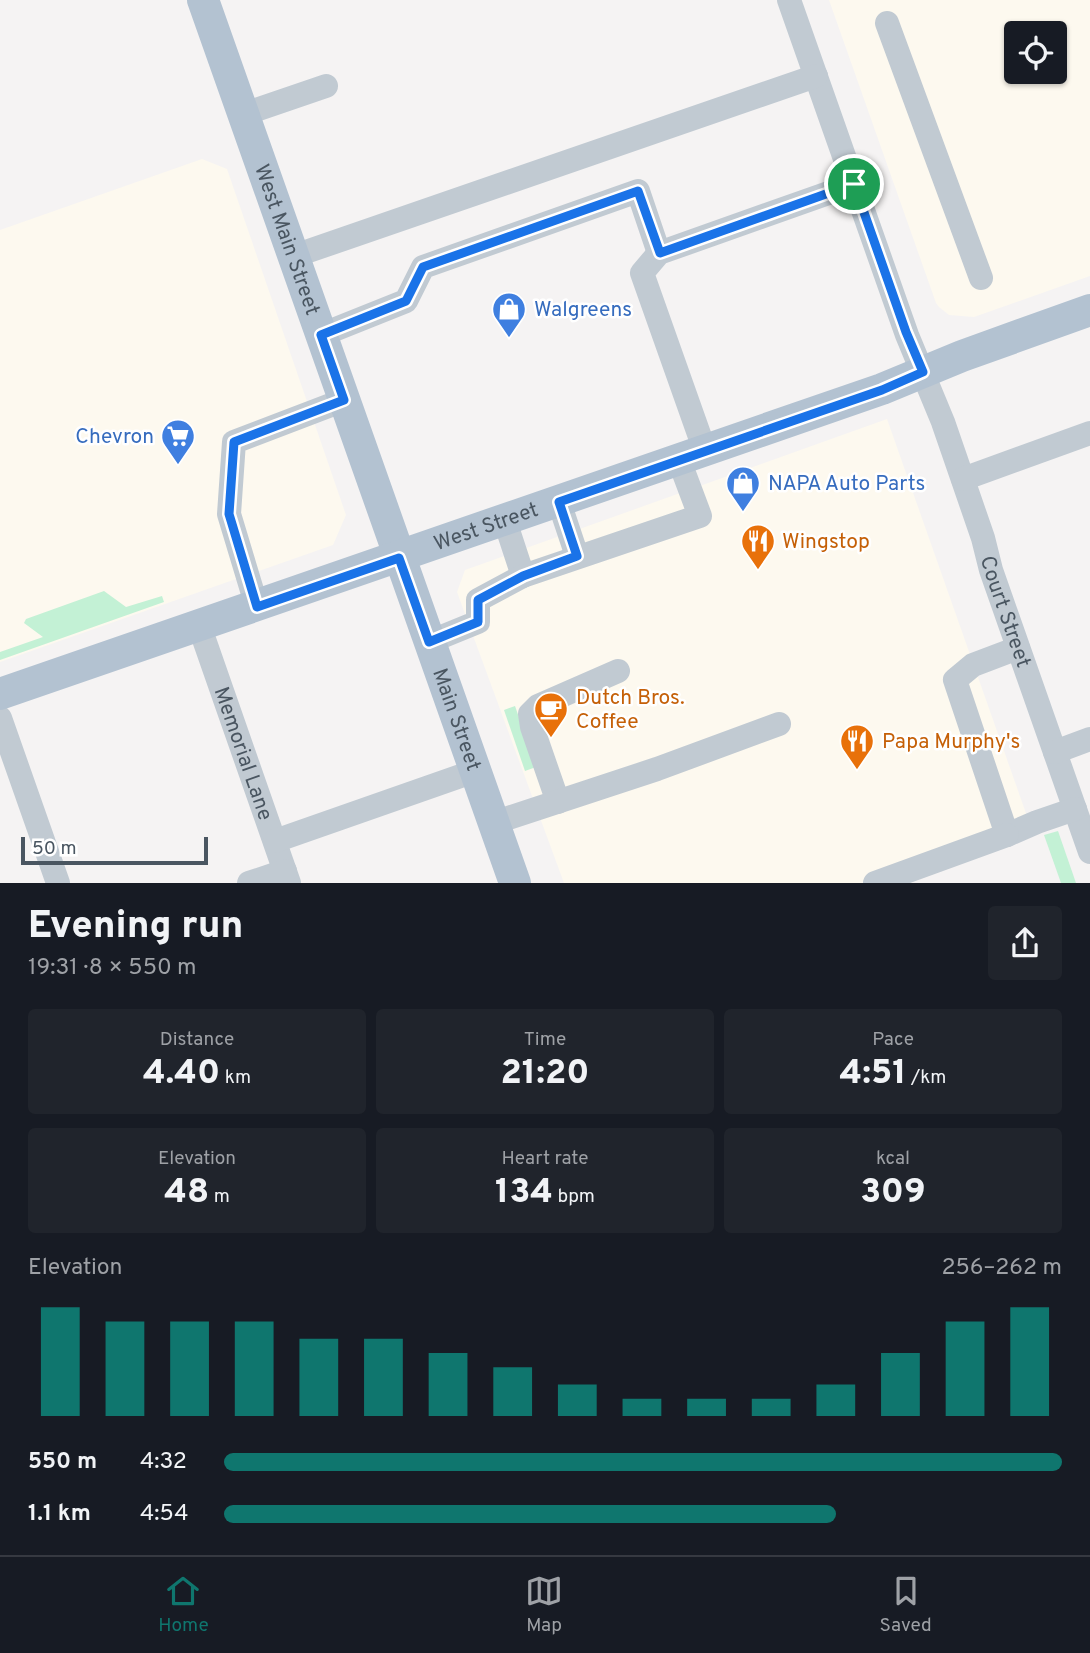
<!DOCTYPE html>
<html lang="en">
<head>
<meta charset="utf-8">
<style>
  :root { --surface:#171b24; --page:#20242c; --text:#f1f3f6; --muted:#9ea1a6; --line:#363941; --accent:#0f766e }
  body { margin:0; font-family:Overpass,sans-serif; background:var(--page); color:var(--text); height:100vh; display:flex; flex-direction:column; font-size:26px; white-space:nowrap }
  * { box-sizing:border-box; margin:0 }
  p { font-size:23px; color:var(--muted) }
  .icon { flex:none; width:38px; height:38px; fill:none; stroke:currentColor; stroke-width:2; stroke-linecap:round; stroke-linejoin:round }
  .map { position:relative; height:883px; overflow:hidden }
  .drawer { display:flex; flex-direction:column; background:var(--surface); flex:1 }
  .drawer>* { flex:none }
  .buttons { position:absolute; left:1004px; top:21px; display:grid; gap:14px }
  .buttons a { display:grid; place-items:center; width:63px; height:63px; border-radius:7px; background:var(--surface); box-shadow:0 2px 5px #0004; font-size:35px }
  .scale { position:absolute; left:21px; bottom:18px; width:187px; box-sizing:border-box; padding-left:7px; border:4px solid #4a5661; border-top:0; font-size:19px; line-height:24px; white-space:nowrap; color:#4a5661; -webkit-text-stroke:5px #fff; paint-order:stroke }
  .pin { position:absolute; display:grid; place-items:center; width:60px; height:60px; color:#fff; margin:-30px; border:4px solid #fff; border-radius:50%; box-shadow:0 2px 7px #0007 }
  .round { display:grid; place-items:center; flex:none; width:74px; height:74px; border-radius:7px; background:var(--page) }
  .head { display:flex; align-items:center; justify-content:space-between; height:119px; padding:0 28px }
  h1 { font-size:38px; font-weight:800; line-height:52px }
  .stats { display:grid; grid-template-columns:repeat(3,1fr); gap:10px; height:119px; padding:7px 28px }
  .stats div { display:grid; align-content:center; border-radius:7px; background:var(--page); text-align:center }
  .stats b { font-size:35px; font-weight:800 }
  .stats small { font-size:19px; font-weight:400 }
  .stats p { font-size:19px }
  .chart { height:196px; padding:14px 28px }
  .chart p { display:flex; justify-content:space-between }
  .chart svg { width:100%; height:126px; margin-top:7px; stroke:var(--accent); stroke-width:6 }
  ul { padding:0 28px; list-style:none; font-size:23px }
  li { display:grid; grid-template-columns:112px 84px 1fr; align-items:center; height:52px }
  li i { height:18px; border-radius:9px; background:var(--accent) }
  .tab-bar { display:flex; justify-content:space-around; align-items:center; height:98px; border-top:2px solid var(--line); background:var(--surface); font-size:19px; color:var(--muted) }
  .tab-bar a { display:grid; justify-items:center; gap:4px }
  .tab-bar .selected { color:var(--accent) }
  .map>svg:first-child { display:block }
  .commercial { fill:#fdf9ef; fill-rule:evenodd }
  .green { fill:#c3f1d5 }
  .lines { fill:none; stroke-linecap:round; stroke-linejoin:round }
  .minor { stroke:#c1cad2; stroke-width:24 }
  .major { stroke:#b3c2d1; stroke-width:32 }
  .route-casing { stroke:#fff; stroke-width:14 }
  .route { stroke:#1a73e8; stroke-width:9 }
  .labels { text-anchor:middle; stroke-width:5; stroke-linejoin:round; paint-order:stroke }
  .street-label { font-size:21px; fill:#4a5661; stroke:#fff }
  .shop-label { font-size:21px; fill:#366cbe; stroke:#fff; text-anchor:start }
  .food-label { font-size:21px; fill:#c56008; stroke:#fff; text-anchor:start }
</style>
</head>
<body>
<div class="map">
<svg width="1090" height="883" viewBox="0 0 1090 883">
  <rect width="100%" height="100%" fill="#f5f3f3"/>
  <!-- commercial -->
  <g class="commercial">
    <path d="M829,0H1090V276L974,317L949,315L939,307L936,303ZM1017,33H1055V72H1017Z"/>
    <path d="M202,159L227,169L346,515L333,545L0,662V230Z"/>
    <path d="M887,419L1034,836L906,883H564L457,592L465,570Z"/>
  </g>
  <!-- green -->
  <g class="green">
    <path d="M104,591L126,607L162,596L164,602L0,660V652L43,637L24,623L26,619Z"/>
    <path d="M515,706L536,767L525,771L504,710Z"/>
    <path d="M1058,831L1076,883H1061L1044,835Z"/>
  </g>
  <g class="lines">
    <!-- minor -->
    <g class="minor">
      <path id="s1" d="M789,0L907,335L943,422L983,538L991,570L1090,852"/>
      <path d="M887,23L981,278"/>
      <path d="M244,114L326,86"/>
      <path d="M294,256L816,76"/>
      <path d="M321,335L406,301L423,267L638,191L659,253"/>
      <path d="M705,451L642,273L659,253L854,184"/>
      <path d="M963,479L1090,433"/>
      <path d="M559,502L577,556"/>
      <path d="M505,521L523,576L700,516L679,460"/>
      <path d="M257,607L229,514L234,442L344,400"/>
      <path id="s2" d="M199,625L289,883"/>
      <path d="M429,642L478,622V600L523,576"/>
      <path d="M1018,648L973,665L955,680L1007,835L1037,822L1075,809"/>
      <path d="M0,718L58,883"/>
      <path d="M1055,752L1090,739"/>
      <path d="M558,802L532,727L530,714L538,706L618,671"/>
      <path d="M493,823L657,769L779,724"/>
      <path d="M275,841L475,771"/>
      <path d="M249,883L285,871"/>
      <path d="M875,883L1007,835"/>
    </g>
    <!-- major -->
    <g class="major">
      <path id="s3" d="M203,0L515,883"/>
      <path id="s4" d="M0,694L882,389L962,356L1090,310"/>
    </g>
  </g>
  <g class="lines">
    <!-- route casing -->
    <g class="route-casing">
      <path id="route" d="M854,184L906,332L923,372L882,390L559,502L577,556L523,576L478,600V622L429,642L399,558L257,607L229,514L234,442L344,400L321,335L406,301L423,267L638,191L660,253Z"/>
    </g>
    <!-- route -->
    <use href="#route" class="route"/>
  </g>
  <!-- icons -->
  <defs>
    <g id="shop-pin" transform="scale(1.75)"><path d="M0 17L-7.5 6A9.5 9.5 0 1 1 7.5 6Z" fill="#3f7fe0" stroke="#fff"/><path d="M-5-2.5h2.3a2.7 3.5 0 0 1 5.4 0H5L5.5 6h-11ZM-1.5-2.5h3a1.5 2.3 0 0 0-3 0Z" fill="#fff"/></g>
    <g id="supermarket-pin" transform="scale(1.75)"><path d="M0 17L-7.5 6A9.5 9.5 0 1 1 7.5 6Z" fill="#3f7fe0" stroke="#fff"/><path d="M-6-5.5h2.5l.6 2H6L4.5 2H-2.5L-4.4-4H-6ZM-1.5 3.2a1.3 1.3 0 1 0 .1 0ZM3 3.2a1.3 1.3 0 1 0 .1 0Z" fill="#fff"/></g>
    <g id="restaurant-pin" transform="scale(1.75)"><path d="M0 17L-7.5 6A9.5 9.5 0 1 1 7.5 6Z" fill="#e8710a" stroke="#fff"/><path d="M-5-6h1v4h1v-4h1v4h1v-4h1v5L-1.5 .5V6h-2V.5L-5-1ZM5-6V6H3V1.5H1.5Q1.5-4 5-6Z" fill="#fff"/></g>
    <g id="cafe-pin" transform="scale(1.75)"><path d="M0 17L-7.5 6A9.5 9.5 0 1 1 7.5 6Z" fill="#e8710a" stroke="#fff"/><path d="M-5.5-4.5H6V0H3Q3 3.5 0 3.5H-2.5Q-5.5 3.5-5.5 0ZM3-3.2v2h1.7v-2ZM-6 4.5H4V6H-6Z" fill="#fff"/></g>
  </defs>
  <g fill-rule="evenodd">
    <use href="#shop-pin" x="509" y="309"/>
    <use href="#supermarket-pin" x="178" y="436"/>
    <use href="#shop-pin" x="743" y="483"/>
    <use href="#restaurant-pin" x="758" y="541"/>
    <use href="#cafe-pin" x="551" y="709"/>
    <use href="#restaurant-pin" x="857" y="741"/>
  </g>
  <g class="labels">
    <!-- street labels -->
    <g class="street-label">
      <text dy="7" stroke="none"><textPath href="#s3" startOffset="254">West Main Street</textPath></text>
      <text dy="7" stroke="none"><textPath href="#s4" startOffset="514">West Street</textPath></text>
      <text dy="7" stroke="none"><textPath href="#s1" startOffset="649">Court Street</textPath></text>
      <text dy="7" stroke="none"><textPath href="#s3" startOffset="763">Main Street</textPath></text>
      <text dy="7" stroke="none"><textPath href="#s2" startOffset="136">Memorial Lane</textPath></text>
    </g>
    <!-- shop labels -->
    <g class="shop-label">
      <text x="534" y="316">Walgreens</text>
      <text x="154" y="443" text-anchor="end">Chevron</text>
      <text x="768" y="490">NAPA Auto Parts</text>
    </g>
    <!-- food labels -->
    <g class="food-label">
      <text x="782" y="548">Wingstop</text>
      <text x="576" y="704">Dutch Bros.<tspan x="576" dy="24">Coffee</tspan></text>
      <text x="882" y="748">Papa Murphy's</text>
    </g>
  </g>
</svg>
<div class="buttons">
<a><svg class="icon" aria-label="locate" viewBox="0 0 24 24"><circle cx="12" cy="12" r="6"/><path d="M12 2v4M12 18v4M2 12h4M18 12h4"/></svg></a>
</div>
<div class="scale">50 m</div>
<div class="pin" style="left:854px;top:184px;background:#1e9e55"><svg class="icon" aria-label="arrive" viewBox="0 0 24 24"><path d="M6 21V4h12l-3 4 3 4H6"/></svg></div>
</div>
<section class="drawer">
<div class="head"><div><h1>Evening run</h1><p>19:31 · 8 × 550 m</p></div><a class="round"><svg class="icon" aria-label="share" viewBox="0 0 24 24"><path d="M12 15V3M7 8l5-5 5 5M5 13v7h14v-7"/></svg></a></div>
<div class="stats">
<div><p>Distance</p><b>4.40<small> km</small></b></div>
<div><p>Time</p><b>21:20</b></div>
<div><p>Pace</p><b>4:51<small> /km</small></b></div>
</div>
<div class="stats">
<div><p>Elevation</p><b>48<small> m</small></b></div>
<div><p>Heart rate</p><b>134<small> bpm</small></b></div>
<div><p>kcal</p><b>309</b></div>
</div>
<div class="chart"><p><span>Elevation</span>256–262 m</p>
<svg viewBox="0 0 160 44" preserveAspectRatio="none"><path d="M5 44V6M15 44V11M25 44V11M35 44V11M45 44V17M55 44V17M65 44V22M75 44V27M85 44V33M95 44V38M105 44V38M115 44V38M125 44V33M135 44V22M145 44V11M155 44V6"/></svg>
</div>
<ul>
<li><b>550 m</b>4:32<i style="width:100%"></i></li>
<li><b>1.1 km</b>4:54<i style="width:73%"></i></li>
</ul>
</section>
<nav class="tab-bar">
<a class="selected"><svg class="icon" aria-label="home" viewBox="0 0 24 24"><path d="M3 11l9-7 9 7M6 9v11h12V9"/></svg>Home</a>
<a><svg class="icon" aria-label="map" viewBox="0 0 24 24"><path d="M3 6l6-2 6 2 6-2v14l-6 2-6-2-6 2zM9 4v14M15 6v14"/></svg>Map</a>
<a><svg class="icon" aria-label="saved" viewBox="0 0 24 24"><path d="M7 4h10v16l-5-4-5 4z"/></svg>Saved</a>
</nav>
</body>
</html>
